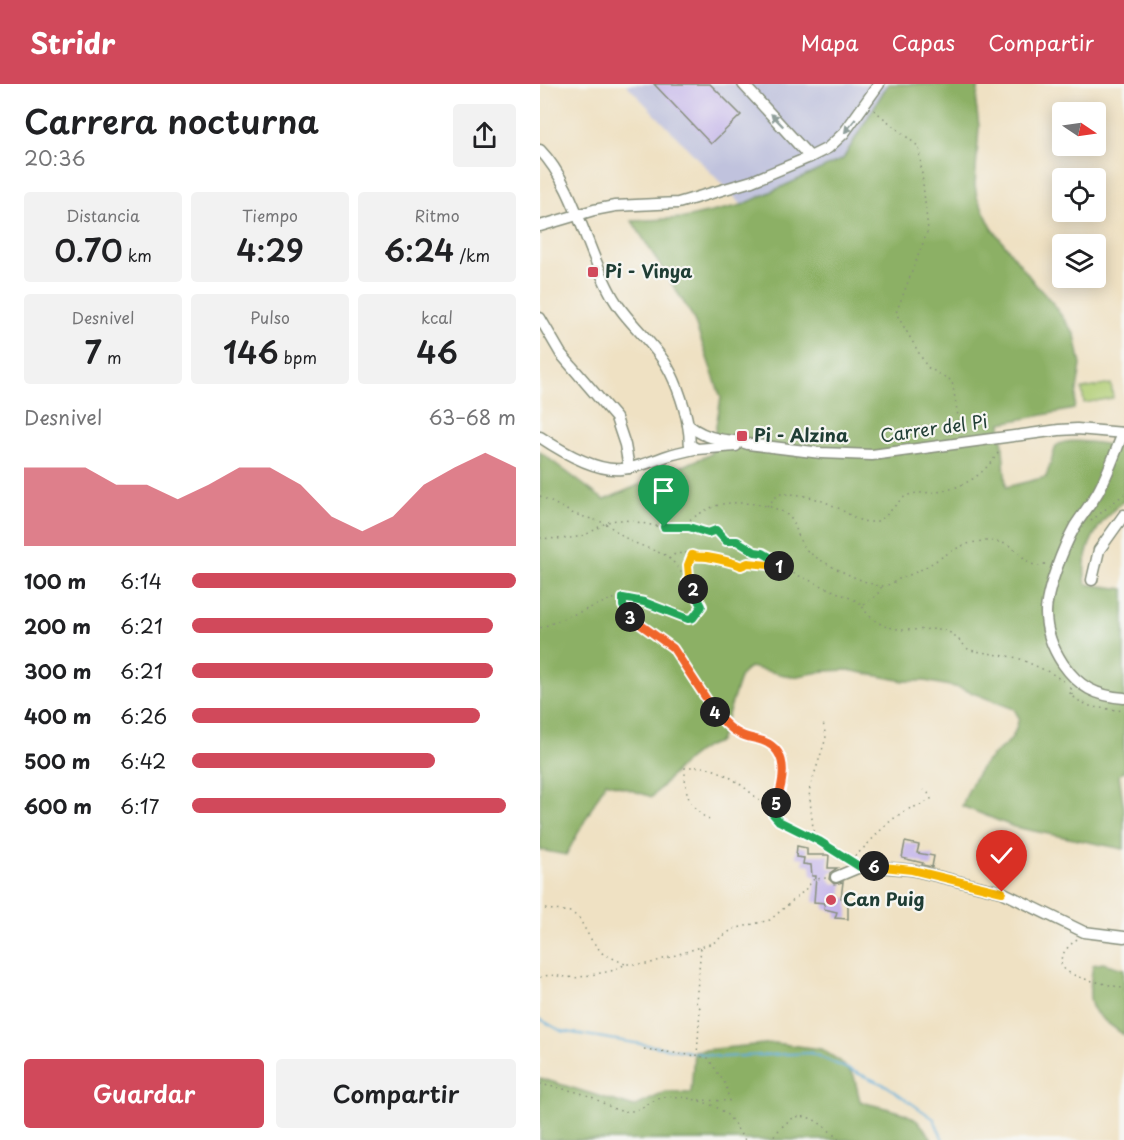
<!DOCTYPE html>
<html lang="es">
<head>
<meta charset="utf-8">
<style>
  :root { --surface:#fff; --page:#f2f2f2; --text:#202124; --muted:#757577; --accent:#d1495b }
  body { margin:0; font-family:"Playpen Sans",sans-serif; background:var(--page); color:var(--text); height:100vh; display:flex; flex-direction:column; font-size:22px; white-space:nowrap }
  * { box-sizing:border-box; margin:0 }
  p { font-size:20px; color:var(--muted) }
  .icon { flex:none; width:33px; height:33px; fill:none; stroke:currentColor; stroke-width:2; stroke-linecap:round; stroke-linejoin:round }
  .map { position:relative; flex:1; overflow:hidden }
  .details { display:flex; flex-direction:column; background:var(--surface); width:540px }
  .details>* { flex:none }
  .needle { width:39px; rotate:103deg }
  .controls { position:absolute; left:512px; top:18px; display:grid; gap:12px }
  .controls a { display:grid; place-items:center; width:54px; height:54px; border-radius:6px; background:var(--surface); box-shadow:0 3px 15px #0003; font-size:30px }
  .pin { position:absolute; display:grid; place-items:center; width:51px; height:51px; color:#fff; margin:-62px -26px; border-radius:50% 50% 50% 0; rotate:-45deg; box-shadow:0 0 6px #0007 }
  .pin .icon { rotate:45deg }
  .km { position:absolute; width:30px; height:30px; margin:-15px; border-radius:50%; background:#222; color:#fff; font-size:16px; line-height:30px; text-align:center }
  .round { display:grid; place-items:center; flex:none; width:63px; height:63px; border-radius:6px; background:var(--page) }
  .headline { display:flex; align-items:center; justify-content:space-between; height:102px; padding:0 24px }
  h1 { font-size:33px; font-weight:600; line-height:45px }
  .metrics { display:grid; grid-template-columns:repeat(3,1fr); gap:9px; height:102px; padding:6px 24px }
  .metrics div { display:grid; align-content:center; border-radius:6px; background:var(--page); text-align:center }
  .metrics b { font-size:30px; font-weight:600 }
  .metrics small { font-size:16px; font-weight:400 }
  .metrics p { font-size:16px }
  .chart { height:168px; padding:12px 24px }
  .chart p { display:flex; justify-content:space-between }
  .chart svg { width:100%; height:108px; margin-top:6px; fill:var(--accent); opacity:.7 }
  .action { display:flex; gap:12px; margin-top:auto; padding:12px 24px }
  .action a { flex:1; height:69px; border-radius:6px; background:var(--accent); color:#fff; font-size:24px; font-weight:600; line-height:69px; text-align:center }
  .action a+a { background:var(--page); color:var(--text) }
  ul { padding:0 24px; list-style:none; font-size:20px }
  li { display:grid; grid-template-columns:96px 72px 1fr; align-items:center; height:45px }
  li i { height:15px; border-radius:8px; background:var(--accent) }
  header { display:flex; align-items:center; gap:36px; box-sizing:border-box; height:84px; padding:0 30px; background:var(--accent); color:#fff }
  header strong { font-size:28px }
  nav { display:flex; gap:33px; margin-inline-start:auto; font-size:21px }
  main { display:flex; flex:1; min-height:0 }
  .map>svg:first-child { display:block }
  .industrial { fill:#c0c2dd }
  .green { fill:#b0cd73; stroke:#688554; stroke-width:1.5 }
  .forest { fill:#8cb065; stroke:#56764c; stroke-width:1.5 }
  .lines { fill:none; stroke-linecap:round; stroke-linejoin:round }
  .stream { stroke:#5eacd8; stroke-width:2 }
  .building { fill:#c5b6ea }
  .minor-casing { stroke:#878f7c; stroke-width:13 }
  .path { stroke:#878f7c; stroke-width:1.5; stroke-dasharray:1.5 4.5; stroke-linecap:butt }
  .minor { stroke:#fff; stroke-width:10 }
  .oneway { fill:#8f9e9a }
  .split-1-casing { stroke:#fff; stroke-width:12 }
  .split-2-casing { stroke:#fff; stroke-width:12 }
  .split-3-casing { stroke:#fff; stroke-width:12 }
  .split-4-casing { stroke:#fff; stroke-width:12 }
  .split-5-casing { stroke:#fff; stroke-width:12 }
  .split-6-casing { stroke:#fff; stroke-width:12 }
  .split-7-casing { stroke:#fff; stroke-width:12 }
  .split-1 { stroke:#22a559; stroke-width:8 }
  .split-2 { stroke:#f5b400; stroke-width:8 }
  .split-3 { stroke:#22a559; stroke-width:8 }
  .split-4 { stroke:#f0652b; stroke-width:8 }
  .split-5 { stroke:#f0652b; stroke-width:8 }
  .split-6 { stroke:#22a559; stroke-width:8 }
  .split-7 { stroke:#f5b400; stroke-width:8 }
  .poi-dot { fill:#d1495b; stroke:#f6f6f2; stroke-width:2 }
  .labels { text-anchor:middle; stroke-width:4.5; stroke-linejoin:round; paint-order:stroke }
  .poi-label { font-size:18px; font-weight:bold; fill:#1f3d34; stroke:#f6f6f2; text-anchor:start }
  .street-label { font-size:18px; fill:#1f3d34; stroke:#f6f6f2 }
</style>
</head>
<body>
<header>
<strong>Stridr</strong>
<nav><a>Mapa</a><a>Capas</a><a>Compartir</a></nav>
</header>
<main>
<section class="details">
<div class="headline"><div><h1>Carrera nocturna</h1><p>20:36</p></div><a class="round"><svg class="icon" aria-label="share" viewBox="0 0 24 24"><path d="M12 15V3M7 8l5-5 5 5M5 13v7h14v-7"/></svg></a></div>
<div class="metrics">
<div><p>Distancia</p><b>0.70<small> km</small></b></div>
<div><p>Tiempo</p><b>4:29</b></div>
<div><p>Ritmo</p><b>6:24<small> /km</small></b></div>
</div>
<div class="metrics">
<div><p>Desnivel</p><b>7<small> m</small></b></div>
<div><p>Pulso</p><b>146<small> bpm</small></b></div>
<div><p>kcal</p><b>46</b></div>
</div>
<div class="chart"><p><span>Desnivel</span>63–68 m</p>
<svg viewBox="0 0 160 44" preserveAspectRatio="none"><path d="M0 44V12L10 12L20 12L30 19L40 19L50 25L60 19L70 12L80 12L90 19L100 32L110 38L120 32L130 19L140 12L150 6L160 12V44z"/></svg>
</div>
<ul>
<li><b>100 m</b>6:14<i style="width:100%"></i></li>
<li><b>200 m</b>6:21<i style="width:93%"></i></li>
<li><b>300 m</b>6:21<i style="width:93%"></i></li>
<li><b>400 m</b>6:26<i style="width:89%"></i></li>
<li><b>500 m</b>6:42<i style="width:75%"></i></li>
<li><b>600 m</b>6:17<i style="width:97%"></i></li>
</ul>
<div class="action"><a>Guardar</a><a>Compartir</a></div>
</section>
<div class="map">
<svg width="584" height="1056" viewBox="0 0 584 1056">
  <rect width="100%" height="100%" fill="#f6f6f2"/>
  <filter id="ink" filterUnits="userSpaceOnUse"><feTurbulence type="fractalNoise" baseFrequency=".0167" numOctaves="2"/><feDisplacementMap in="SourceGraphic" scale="12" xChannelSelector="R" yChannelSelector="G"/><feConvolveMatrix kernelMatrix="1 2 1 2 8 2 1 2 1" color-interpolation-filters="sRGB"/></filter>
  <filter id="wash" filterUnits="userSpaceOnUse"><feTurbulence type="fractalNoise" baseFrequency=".008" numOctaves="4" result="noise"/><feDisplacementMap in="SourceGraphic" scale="24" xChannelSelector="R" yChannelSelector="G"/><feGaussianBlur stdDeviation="1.35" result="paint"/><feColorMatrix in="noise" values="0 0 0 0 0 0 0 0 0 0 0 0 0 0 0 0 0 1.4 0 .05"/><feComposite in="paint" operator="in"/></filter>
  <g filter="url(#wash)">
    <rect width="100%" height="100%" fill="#efe1c3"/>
    <!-- industrial -->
    <path class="industrial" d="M86,0H348L303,75L202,121Z"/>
    <!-- green -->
    <path class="green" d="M571,300L573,314L544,319L542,305Z"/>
    <!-- forest -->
    <g class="forest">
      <path d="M348,0H439L436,20L439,42L435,101L437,113L452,144L496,201L511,217L535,251L541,281L534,325L461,339L466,403L506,393L516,362C527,352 569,361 584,363V417C559,436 539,466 546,500L584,505V687L579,691L584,725V765L474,743L422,722C428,706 436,688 448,676C466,657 472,663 479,634L474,625L420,604L385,597H364L308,586L285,587L253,593L210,583L201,591L179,658C151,665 132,692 112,713L66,698L26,771L0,766V368L64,416L171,370L181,314L153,233L92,137L145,134L202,121L303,75Z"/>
      <path d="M563,879L584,885V951C548,925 546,926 553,881Z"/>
      <path d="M234,959L281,965L300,977L314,992L320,1017C349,1028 374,1022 392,1056H0V994L94,1023L126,1008L151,1009L154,967Z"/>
    </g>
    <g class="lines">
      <!-- stream -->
      <path class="stream" d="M0,935L21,947L181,973L271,969L347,1002L394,1035L403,1056"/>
    </g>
    <g id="blocks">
      <!-- building -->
      <g class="building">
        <path d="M114,0H170L201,31L171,60Z"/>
        <path d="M365,758L379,761L377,769L394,772L392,783L382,781L383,779L362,774Z"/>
        <path d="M257,762L267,764V771H289L288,784H297L290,789L289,795L294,800L303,798L301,814H308V835L295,834L297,828L284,825L285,819L274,818L276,792H272L271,781L263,780L264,774L256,773Z"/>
      </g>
    </g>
  </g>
  <g filter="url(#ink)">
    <use href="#blocks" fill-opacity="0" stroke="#878f7c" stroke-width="1.5"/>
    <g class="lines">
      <!-- minor casing -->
      <g class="minor-casing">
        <g id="minor">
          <path d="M203,0L270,73"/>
          <path d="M0,66C34,101 47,167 71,210C85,237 112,256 127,282C137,299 147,329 149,348C150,352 149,356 150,361L157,365L196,362"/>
          <path d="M0,142L54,126L75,122L138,119L212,97L270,73L288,64L304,49L339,0"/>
          <path d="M0,234L21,270L76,334L85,361L89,384"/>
          <path d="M148,341C157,348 167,353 179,355C189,357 198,356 208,360L281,369L332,371L519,346L537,345L584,349"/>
          <path d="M583,349C575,369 568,390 558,408C551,420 542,431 535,442C524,462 506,507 506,529C506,547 513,565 523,580C539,603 556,612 584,614"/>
          <path d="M0,353C21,367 56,388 82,385C98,384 112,377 127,372C136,369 145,367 154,365"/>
          <path d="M552,496L559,466L584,431"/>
          <path d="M296,793L320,783L328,782L372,786L462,808L544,848L584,853"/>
        </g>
      </g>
      <!-- path -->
      <g class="path">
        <path d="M334,26L379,63L388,146L356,229L387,283L412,297L421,350"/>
        <path d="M0,412L34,430L65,439L90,457L125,471L134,479L148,497L161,517L162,522L157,530L148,535L104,518L83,514L72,515L0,544"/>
        <path d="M227,422L239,410C259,409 278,414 296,423C309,429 315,437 329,438C347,439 352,420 366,412C376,407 391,410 402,407C428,402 446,388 460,366"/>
        <path d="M551,437L584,410"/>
        <path d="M138,442C152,443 163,451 176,446L186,457H197L215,468L223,469L235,476L238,482"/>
        <path d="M0,454C16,455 34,456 49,449C59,444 65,437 77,436C97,435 116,446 136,442C145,441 151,434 159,430C172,422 184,418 198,419C213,419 233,421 246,430C257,438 256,451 263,462C270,474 328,502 342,502C348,502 354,498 359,495C370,491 382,486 392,479C406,471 420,460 436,458C446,456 458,457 468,461C481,467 493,492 508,477"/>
        <path d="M129,475L135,470L146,469L156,473H170L183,478H196L201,482L208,479L225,482L234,481L317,517L323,522V525L334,536L344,542L362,546L403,545L414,551L429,566L478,574L511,589L523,597"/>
        <path d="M147,495C151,489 146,479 151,472"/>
        <path d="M83,514C85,541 116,546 132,563C139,570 142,578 147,586C160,605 173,631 191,645C205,656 229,652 239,669C249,687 239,709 232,726L234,732L309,776"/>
        <path d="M324,521L337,511L342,502"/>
        <path d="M530,603L529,608L537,616L552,623L584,627"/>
        <path d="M531,604L532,611"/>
        <path d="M169,736C147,721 145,710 145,684C178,676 209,706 231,728"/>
        <path d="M274,753L269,707L286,654L283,638"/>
        <path d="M310,776C329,762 343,739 365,727C374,722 382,722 391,715L388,709L384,706"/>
        <path d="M5,825L31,828L39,834L50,854L62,869L85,880"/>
        <path d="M537,855C489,894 562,896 584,905"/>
        <path d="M0,893L10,891L35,894L71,887L86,880H108L173,859L193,845L230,836L264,807L274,795L286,794"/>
        <path d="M104,965L157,972"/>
        <path d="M0,1000C16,1004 34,1006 49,1012C60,1016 71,1026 83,1027C100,1029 105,1019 121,1014C136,1009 174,1018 186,1030C194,1037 198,1048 205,1056"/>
        <path d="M159,1016L189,1017L186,1001L168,974L157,972L160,924L156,918L161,863"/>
        <path d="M230,1056C236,1049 243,1041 250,1036C267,1024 288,1045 299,1056"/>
      </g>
      <!-- minor -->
      <use href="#minor" class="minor"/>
    </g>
    <!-- one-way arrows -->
    <defs><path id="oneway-solid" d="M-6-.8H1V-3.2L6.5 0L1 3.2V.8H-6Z" transform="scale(1.5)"/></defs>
    <g class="oneway">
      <use href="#oneway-solid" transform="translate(237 36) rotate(-134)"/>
      <use href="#oneway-solid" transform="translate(310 42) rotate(129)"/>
    </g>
  </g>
  <g class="lines" filter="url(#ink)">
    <!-- split-1 casing -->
    <g class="split-1-casing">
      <path id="split-1" d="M124,443H149L168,449L176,446L186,457H197L215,468L223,469L235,476L239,482"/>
    </g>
    <!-- split-2 casing -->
    <g class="split-2-casing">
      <path id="split-2" d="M153,505L147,496L149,493L148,481L152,471C157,474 161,472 167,473C173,474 197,479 201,482L208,479L239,482"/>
    </g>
    <!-- split-3 casing -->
    <g class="split-3-casing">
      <path id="split-3" d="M90,533L83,522V514L104,518L148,535L153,534L162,522L153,505"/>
    </g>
    <!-- split-4 casing -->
    <g class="split-4-casing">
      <path id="split-4" d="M90,533L133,564L175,628"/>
    </g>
    <!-- split-5 casing -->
    <g class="split-5-casing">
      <path id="split-5" d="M175,628C182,636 189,645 200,650C207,654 215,654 223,657C250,667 244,697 236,719"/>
    </g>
    <!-- split-6 casing -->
    <g class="split-6-casing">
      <path id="split-6" d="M236,719L232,729L239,737L279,757L320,783L334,782"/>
    </g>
    <!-- split-7 casing -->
    <g class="split-7-casing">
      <path id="split-7" d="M334,782L372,786L462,808"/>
    </g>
    <!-- split-1 -->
    <use href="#split-1" class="split-1"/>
    <!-- split-2 -->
    <use href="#split-2" class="split-2"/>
    <!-- split-3 -->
    <use href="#split-3" class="split-3"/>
    <!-- split-4 -->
    <use href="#split-4" class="split-4"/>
    <!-- split-5 -->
    <use href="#split-5" class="split-5"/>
    <!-- split-6 -->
    <use href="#split-6" class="split-6"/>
    <!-- split-7 -->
    <use href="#split-7" class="split-7"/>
  </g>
  <!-- markers -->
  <g class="poi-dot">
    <rect x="47" y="182" width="12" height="12" rx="3"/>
    <rect x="196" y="346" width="12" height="12" rx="3"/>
    <circle cx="291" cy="816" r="6"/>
  </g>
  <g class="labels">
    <!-- poi labels -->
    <g class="poi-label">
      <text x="65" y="194">Pi - Vinya</text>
      <text x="214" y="358">Pi - Alzina</text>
      <text x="303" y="822">Can Puig</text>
    </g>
    <!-- street labels -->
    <g class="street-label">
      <text transform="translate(394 345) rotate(-8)" y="6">Carrer del Pi</text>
    </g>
  </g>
</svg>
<div class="controls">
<a><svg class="needle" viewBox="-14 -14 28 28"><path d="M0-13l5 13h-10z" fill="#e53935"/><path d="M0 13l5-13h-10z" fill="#757577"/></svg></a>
<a><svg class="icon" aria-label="locate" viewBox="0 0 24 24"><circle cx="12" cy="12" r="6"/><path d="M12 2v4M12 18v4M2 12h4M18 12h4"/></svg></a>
<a><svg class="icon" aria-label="layers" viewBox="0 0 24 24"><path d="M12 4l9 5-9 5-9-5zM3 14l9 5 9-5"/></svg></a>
</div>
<div class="pin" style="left:124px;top:443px;background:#1e9e55"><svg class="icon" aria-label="arrive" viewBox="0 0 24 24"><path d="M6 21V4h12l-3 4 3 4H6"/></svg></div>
<div class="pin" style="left:462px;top:808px;background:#d93025"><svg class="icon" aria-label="check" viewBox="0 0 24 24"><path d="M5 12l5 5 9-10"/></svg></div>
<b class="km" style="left:239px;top:482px">1</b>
<b class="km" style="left:153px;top:505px">2</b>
<b class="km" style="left:90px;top:533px">3</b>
<b class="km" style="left:175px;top:628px">4</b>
<b class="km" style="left:236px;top:719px">5</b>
<b class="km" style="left:334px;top:782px">6</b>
</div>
</main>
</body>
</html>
